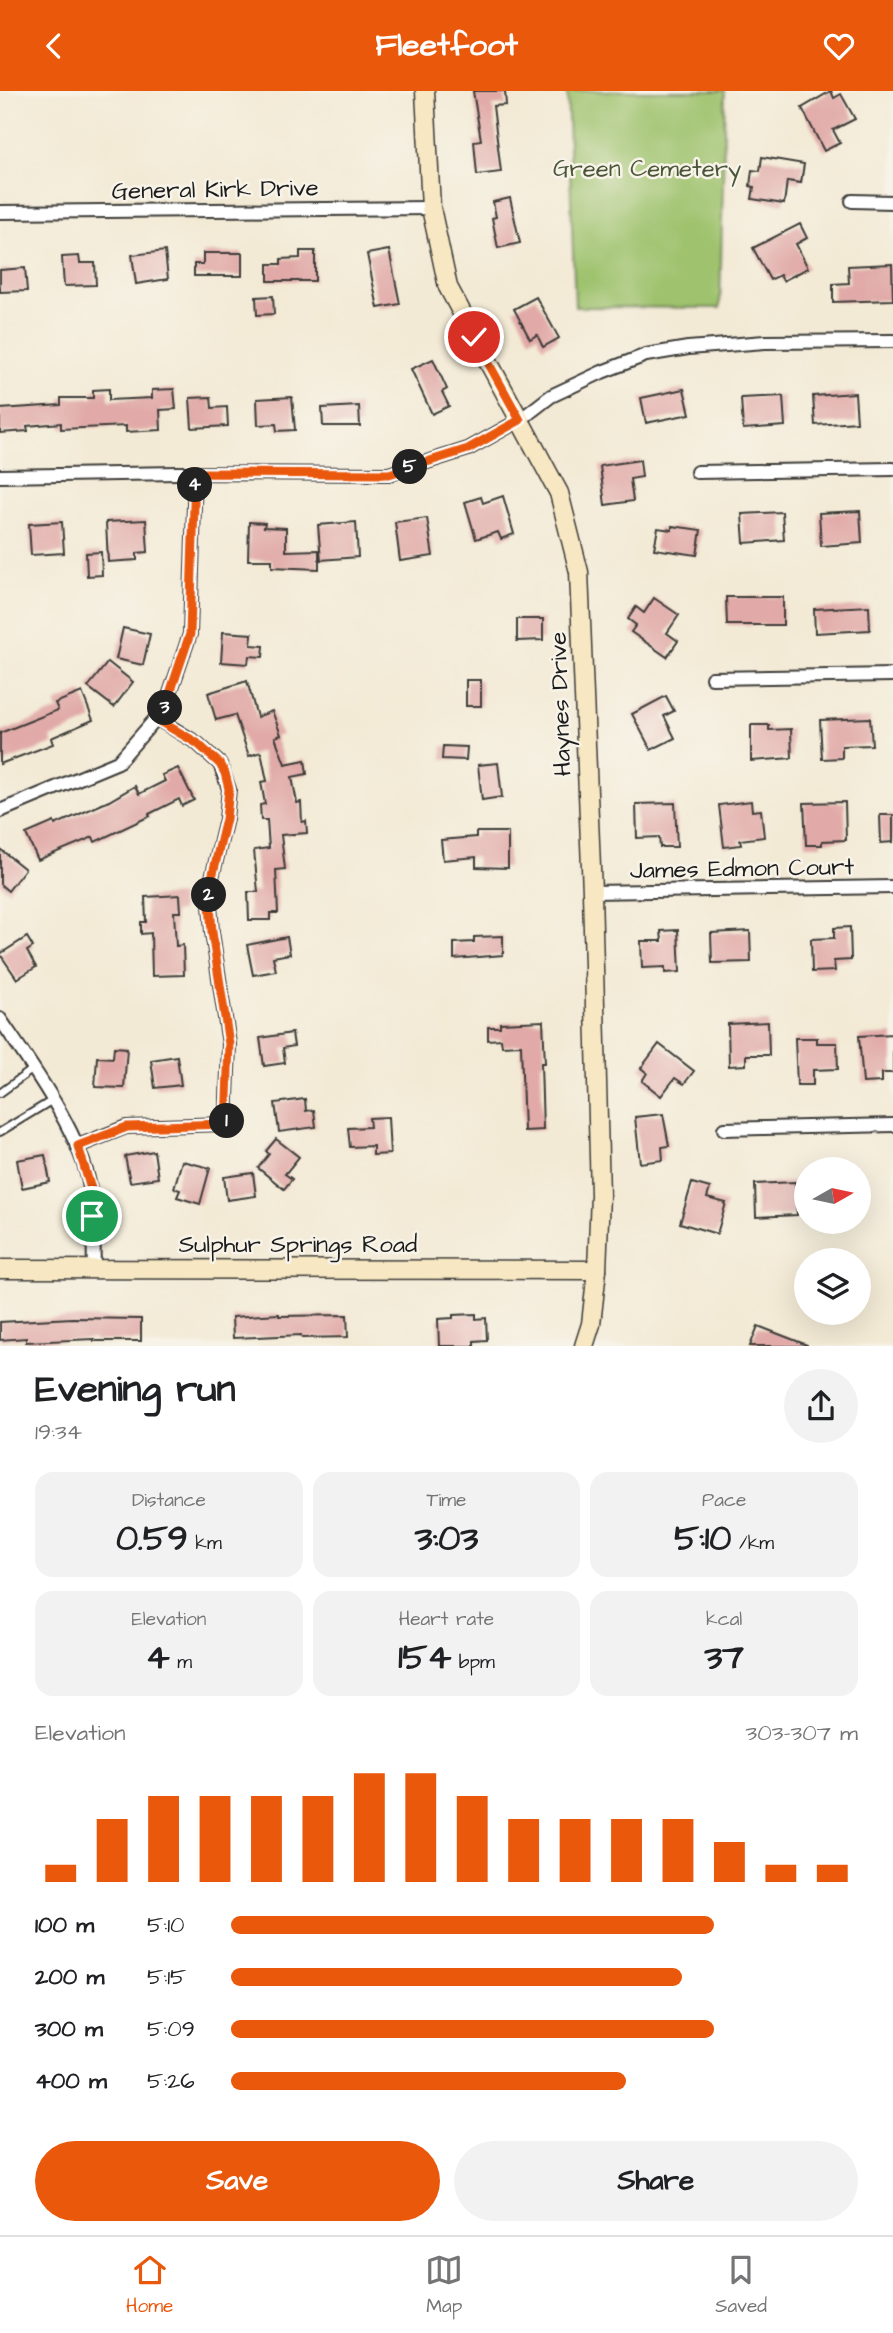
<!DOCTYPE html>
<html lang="en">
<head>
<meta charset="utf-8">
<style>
  :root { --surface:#fff; --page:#f2f2f2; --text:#202124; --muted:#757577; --line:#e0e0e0; --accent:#ea580c }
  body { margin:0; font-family:"Architects Daughter",sans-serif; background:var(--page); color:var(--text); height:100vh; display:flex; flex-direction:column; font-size:26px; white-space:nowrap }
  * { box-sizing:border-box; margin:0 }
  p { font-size:23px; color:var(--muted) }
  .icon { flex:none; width:38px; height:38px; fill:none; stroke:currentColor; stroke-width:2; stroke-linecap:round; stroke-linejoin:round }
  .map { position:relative; height:1255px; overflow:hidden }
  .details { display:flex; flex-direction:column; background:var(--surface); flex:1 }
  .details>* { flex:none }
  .needle { width:46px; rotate:81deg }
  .tools { position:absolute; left:794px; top:1066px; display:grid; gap:14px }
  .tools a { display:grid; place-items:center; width:77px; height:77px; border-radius:50%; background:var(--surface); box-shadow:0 7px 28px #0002; font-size:35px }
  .pin { position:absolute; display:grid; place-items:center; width:60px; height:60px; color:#fff; margin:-30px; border:4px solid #fff; border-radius:50%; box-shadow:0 2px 7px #0007 }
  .km { position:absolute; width:35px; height:35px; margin:-18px; border-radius:50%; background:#222; color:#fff; font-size:19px; line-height:35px; text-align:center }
  .round { display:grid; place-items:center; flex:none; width:74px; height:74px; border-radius:37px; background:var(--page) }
  .summary { display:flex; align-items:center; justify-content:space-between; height:119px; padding:0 35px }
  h1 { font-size:38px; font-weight:800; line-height:52px }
  .metrics { display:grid; grid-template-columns:repeat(3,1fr); gap:10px; height:119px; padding:7px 35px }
  .metrics div { display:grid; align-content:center; border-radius:18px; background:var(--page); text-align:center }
  .metrics b { font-size:35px; font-weight:800 }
  .metrics small { font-size:19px; font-weight:400 }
  .metrics p { font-size:19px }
  .chart { height:196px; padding:14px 35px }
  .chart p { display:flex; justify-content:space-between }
  .chart svg { width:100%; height:126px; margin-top:7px; stroke:var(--accent); stroke-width:6 }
  .button { display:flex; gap:14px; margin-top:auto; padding:14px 35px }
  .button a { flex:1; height:80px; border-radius:42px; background:var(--accent); color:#fff; font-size:28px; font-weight:800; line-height:80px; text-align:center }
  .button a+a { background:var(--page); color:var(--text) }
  ul { padding:0 35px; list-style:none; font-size:23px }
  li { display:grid; grid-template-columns:112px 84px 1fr; align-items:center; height:52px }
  li i { height:18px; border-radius:9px; background:var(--accent) }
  header { display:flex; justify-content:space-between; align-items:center; height:91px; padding:0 35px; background:var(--accent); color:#fff; font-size:32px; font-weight:800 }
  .tabs { display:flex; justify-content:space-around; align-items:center; height:98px; border-top:2px solid var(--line); background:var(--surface); font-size:19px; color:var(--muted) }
  .tabs a { display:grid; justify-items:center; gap:4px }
  .tabs .active { color:var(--accent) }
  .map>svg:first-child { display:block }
  .green { fill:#9ec26d; stroke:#5d6f44; stroke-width:2 }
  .building { fill:#e1aaa8 }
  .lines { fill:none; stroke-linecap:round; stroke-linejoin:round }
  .lane-casing { stroke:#3c3b38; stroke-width:10 }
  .street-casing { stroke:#3c3b38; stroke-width:16 }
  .secondary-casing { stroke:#3c3b38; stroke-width:21 }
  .lane { stroke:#fff; stroke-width:6 }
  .street { stroke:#fff; stroke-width:12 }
  .secondary { stroke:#f7e8c3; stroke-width:18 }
  .route-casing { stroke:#fff; stroke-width:14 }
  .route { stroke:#ea580c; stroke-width:9 }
  .labels { text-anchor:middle; stroke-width:5; stroke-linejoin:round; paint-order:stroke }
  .park-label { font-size:24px; fill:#4a5638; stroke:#f7f3e8 }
  .street-label { font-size:24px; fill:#1c1c1c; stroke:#f7f3e8 }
</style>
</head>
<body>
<header><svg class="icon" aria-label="back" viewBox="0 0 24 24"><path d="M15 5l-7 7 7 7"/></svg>Fleetfoot<svg class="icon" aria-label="heart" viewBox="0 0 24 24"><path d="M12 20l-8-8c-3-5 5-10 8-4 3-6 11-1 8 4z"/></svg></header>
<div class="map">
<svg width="893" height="1255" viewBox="0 0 893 1255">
  <rect width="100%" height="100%" fill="#f7f3e8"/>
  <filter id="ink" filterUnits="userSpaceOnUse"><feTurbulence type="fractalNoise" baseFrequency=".0143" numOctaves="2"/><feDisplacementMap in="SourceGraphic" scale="14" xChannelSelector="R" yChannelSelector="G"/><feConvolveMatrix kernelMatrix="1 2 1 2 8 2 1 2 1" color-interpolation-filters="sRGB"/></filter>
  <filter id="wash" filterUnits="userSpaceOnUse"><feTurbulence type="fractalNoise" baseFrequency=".00686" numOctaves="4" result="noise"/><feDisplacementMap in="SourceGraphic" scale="28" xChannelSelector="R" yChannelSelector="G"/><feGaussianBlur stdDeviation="1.57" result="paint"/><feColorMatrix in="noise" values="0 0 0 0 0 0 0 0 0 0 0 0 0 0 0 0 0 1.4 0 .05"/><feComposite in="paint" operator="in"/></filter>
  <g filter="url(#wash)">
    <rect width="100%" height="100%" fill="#f3ead5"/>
    <!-- green -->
    <path class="green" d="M567,0H725L720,217L575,216Z"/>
    <g id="blocks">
      <!-- building -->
      <g class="building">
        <path d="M473,0H505L506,14L493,15L501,81L477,84L474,50L481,49Z"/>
        <path d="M831,0L834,7L841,3L855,28L833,39L840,52L824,60L802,17Z"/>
        <path d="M762,66L804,73L801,92L787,90L784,113L752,108L754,96L750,95L752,79L760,80Z"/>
        <path d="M510,107L520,152L498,157L492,127L496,126L493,111Z"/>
        <path d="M800,133L807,147L796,153L808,177L783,190L780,184L770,189L753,157Z"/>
        <path d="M389,159L400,213L378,217L367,163Z"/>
        <path d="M165,160L168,188L136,193L132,164Z"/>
        <path d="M300,160H315V190H268V173H281V168L300,167Z"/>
        <path d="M203,162H242V185H194V173H203Z"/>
        <path d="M79,165L80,172H95L96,194L64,195L62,166Z"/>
        <path d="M892,173L893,209L833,211V193L849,192L848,175Z"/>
        <path d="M25,177L27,200L0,201V179Z"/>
        <path d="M273,205L274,223L257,224L256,206Z"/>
        <path d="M536,206L559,247L543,256L537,244L530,248L514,218Z"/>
        <path d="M433,268L447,298L442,301L449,315L432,323L411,278Z"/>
        <path d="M109,298V309L152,307V299L174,298L176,318L160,319L161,339L126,341V335L61,338V332L27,335L28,340L0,342V318L61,314V307H93V299Z"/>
        <path d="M684,298L690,323L646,332L641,307Z"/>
        <path d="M855,302L857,331L815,334L813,305Z"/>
        <path d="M783,305L785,335L743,338L741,307Z"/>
        <path d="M211,306L212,317L227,316L228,335L192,337L190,307Z"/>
        <path d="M292,306L295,339L277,340L276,333L258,334L257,308Z"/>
        <path d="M359,315L360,335H323L322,317Z"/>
        <path d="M640,369L642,386L630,388L633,410L605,414L600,375Z"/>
        <path d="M503,405L514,443L501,448L498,441L476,448L465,411L481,406L483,412Z"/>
        <path d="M860,420L862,452L821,455L819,422Z"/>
        <path d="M782,421L784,449L744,452L742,423Z"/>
        <path d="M427,427L433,465L400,470L395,431Z"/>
        <path d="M146,429L148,461L137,462V469L108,471L106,431Z"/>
        <path d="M62,431L64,462L31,464L29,433Z"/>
        <path d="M249,431L265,432L264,436L286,437V460L319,459V478L272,476V469H248Z"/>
        <path d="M356,431L358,466L321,469L318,434Z"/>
        <path d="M672,435L701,439L697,464L654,458L658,437L672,439Z"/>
        <path d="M101,461L102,484L87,485L86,462Z"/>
        <path d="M726,506H783V534H727Z"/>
        <path d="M654,507L679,524L667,542L678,550L667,566L631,541L636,534L628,528L636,516L644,522Z"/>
        <path d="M869,515L870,539L815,542L814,518Z"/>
        <path d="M517,528H543V549L517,550Z"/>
        <path d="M123,537L150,543L143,574L116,568Z"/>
        <path d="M223,541L252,543L251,554L264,555L263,566L249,565L248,573L221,571Z"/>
        <path d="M108,571L133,591L114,616L88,596Z"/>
        <rect x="466" y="589" width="15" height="26"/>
        <path d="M247,590L257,626L272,620L281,644L275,646L285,673L305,669L307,683L292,686L297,712L301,711L302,731L306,730L307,742L281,744L285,778L276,779L278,822H270V829H249L248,801H258L254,759L269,757L267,729H261L260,714L265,713L261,691L267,690L261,661L249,665L235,624L216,629L208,602Z"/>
        <path d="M82,601L93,629L51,647L53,653L0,673V642L58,619L55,612Z"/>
        <path d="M666,605L674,620L664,625L675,647L651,659L632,623Z"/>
        <path d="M870,627L872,654L842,655V667L822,668L820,629Z"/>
        <path d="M751,634H769V639L791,638L792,667L751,670Z"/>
        <path d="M443,655L467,656L466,669L442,668Z"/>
        <path d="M498,672L502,706L482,709L478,674Z"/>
        <path d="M178,677L194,709L182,715L179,708L149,723L150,725L95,751L93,746L38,769L26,743L54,731L55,734L109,710L135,695L139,703L165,690L162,684Z"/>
        <path d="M751,710L752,720L761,719L764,746L740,749L741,754L724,756L719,714Z"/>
        <path d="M845,711L846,749L822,750V754H806L804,712Z"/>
        <path d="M675,712L677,756H660L659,746L637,747L636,713Z"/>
        <path d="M880,724H893V751L881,752Z"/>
        <path d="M476,741H508V777L476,776V766L443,769L441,749L476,746Z"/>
        <path d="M0,758L25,778L8,800L0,793Z"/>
        <path d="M180,804L181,821H174L176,855L183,854L184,884L152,885L151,842L141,843V831H146L145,806Z"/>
        <path d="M850,836L851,869L834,870L835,880L812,881L811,848L834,847V837Z"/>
        <path d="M678,839L680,881L665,882V876L642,877L641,850H662L661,840Z"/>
        <path d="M750,840L751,871L712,872L711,842Z"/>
        <path d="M503,845V864L454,868V852L474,851V846Z"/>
        <path d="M27,846L33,856L27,860L36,876L17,888L0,863Z"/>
        <path d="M287,846L290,863L273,866L276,880L253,884L247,854Z"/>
        <path d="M543,930L545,972H541L543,1039L524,1040L521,954L502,955L501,948L488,949V936H500V932Z"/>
        <path d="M768,931L769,964H746V974L729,975L728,933Z"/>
        <path d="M292,942L294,955L283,957L285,972L264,975L260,947Z"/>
        <path d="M893,943V982H882V991L863,992L859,945Z"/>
        <path d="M795,947H817V952H837L838,978L813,979V994H797Z"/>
        <path d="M659,953L694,980L684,993L675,987L661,1005L642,990L647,982L641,977Z"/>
        <path d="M114,956L127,957L124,997L95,996L97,966L113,967Z"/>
        <path d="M177,965L181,994L155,997L151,969Z"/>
        <path d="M305,1008L306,1020L314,1019L316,1036L279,1041L275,1012Z"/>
        <path d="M663,1023L669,1055L662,1056L663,1069L640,1072L635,1026Z"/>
        <path d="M388,1026L390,1063L373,1064V1055L350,1056L348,1037L370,1036L369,1027Z"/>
        <path d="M276,1048L299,1066L285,1083L292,1088L284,1098L258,1077L269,1063L266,1060Z"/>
        <path d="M154,1060L158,1087L130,1091L125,1065Z"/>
        <path d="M45,1064L50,1091L22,1097L17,1069Z"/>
        <path d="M182,1070L210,1077L200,1113L177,1106L180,1099L174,1097Z"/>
        <path d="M253,1082L256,1105L227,1109L224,1086Z"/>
        <path d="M795,1091L797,1124L756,1126L755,1093Z"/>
        <path d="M692,1092L710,1097L707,1107L726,1112L717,1143L680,1132Z"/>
        <path d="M279,1223V1225L347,1224L348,1246L302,1247L301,1244L233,1247L232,1226Z"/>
        <path d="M476,1223V1228L486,1227L487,1249L474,1250V1255H439L438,1228L453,1227V1224Z"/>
        <path d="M72,1227L141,1228V1250H94V1248L26,1251V1247L0,1249V1231Z"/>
        <path d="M758,1235L807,1254V1255H750Z"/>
      </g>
    </g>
  </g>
  <g filter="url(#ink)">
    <use href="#blocks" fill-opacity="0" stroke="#3c3b38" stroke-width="2"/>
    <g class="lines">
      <!-- lane casing -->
      <g class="lane-casing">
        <g id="lane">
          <path d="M0,1002L33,978"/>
          <path d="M0,1041L51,1010"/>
        </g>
      </g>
      <!-- street casing -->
      <g class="street-casing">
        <g id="street">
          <path d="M852,110L893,111"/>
          <path d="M0,121L431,117"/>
          <path d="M697,381L893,378"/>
          <path d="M0,385L178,382L389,383L468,358L520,329L551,305L602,281L646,264L688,257L765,251L893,250"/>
          <path d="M712,587L893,584"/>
          <path d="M0,720L118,671L165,617L190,543L195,382"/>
          <path d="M592,801L893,796"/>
          <path d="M0,928C31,974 81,1042 90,1097C95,1122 93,1151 94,1177"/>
          <path d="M724,1038L893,1034"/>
          <path d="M78,1055L126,1036L226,1033L229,953L212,841L209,799L226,728L229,698L220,673L197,652L156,627"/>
        </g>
      </g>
      <!-- secondary casing -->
      <g class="secondary-casing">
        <g id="secondary">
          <path d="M425,0L431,117L448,196L559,402L579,481L592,801L600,1104L597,1179L591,1233L584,1255"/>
          <path d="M0,1178L597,1179"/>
        </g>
      </g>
      <!-- lane -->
      <use href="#lane" class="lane"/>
      <!-- street -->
      <use href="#street" class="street"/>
      <!-- secondary -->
      <use href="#secondary" class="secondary"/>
    </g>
  </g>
  <g class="lines" filter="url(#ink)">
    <!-- route casing -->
    <g class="route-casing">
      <path id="route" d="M92,1125L91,1098L78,1055L127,1036L226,1033L229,953L212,841L209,799L226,728L229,698L225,682L220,673L197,652L156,628L165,617L190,543L195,382L389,383L468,358L520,329L474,246"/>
    </g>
    <!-- route -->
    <use href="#route" class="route"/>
  </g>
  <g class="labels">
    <!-- park labels -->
    <g class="park-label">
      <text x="647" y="85">Green Cemetery</text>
    </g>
    <!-- street labels -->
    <g class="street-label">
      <text transform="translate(215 98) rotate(-1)" y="8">General Kirk Drive</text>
      <text transform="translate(560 613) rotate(-92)" y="8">Haynes Drive</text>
      <text transform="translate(742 777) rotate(-1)" y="8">James Edmon Court</text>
      <text x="298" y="1161">Sulphur Springs Road</text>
    </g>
  </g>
</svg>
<div class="tools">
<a><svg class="needle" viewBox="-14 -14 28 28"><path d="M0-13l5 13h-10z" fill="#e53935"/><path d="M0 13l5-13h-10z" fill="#757577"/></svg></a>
<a><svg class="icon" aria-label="layers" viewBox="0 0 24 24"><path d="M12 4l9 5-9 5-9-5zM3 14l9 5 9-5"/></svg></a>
</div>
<div class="pin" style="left:92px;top:1125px;background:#1e9e55"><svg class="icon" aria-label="arrive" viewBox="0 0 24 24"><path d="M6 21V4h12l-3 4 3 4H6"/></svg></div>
<div class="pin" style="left:474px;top:246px;background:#d93025"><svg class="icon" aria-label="check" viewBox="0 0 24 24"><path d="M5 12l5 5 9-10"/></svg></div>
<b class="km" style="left:227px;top:1030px">1</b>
<b class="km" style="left:209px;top:804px">2</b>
<b class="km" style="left:165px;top:617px">3</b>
<b class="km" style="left:195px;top:394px">4</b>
<b class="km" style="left:410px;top:376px">5</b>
</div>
<section class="details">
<div class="summary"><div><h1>Evening run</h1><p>19:34</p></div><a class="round"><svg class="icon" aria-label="share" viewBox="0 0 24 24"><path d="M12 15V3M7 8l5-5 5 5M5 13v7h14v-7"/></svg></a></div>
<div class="metrics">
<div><p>Distance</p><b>0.59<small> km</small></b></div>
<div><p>Time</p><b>3:03</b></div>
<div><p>Pace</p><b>5:10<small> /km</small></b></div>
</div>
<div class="metrics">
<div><p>Elevation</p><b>4<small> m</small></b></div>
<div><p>Heart rate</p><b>154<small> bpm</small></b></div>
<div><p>kcal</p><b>37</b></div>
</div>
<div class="chart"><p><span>Elevation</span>303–307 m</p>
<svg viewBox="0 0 160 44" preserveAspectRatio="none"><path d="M5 44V38M15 44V22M25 44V14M35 44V14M45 44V14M55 44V14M65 44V6M75 44V6M85 44V14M95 44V22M105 44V22M115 44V22M125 44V22M135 44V30M145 44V38M155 44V38"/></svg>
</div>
<ul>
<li><b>100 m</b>5:10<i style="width:77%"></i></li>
<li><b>200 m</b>5:15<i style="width:72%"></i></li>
<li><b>300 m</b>5:09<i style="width:77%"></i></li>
<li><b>400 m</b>5:26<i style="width:63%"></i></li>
</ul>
<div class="button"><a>Save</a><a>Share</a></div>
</section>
<nav class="tabs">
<a class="active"><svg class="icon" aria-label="home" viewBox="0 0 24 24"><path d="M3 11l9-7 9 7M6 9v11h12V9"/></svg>Home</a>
<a><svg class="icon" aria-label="map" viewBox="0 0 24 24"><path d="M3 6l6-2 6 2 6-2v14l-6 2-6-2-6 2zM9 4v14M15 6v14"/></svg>Map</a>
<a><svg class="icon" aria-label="saved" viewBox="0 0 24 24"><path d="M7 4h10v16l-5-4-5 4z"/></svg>Saved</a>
</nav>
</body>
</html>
